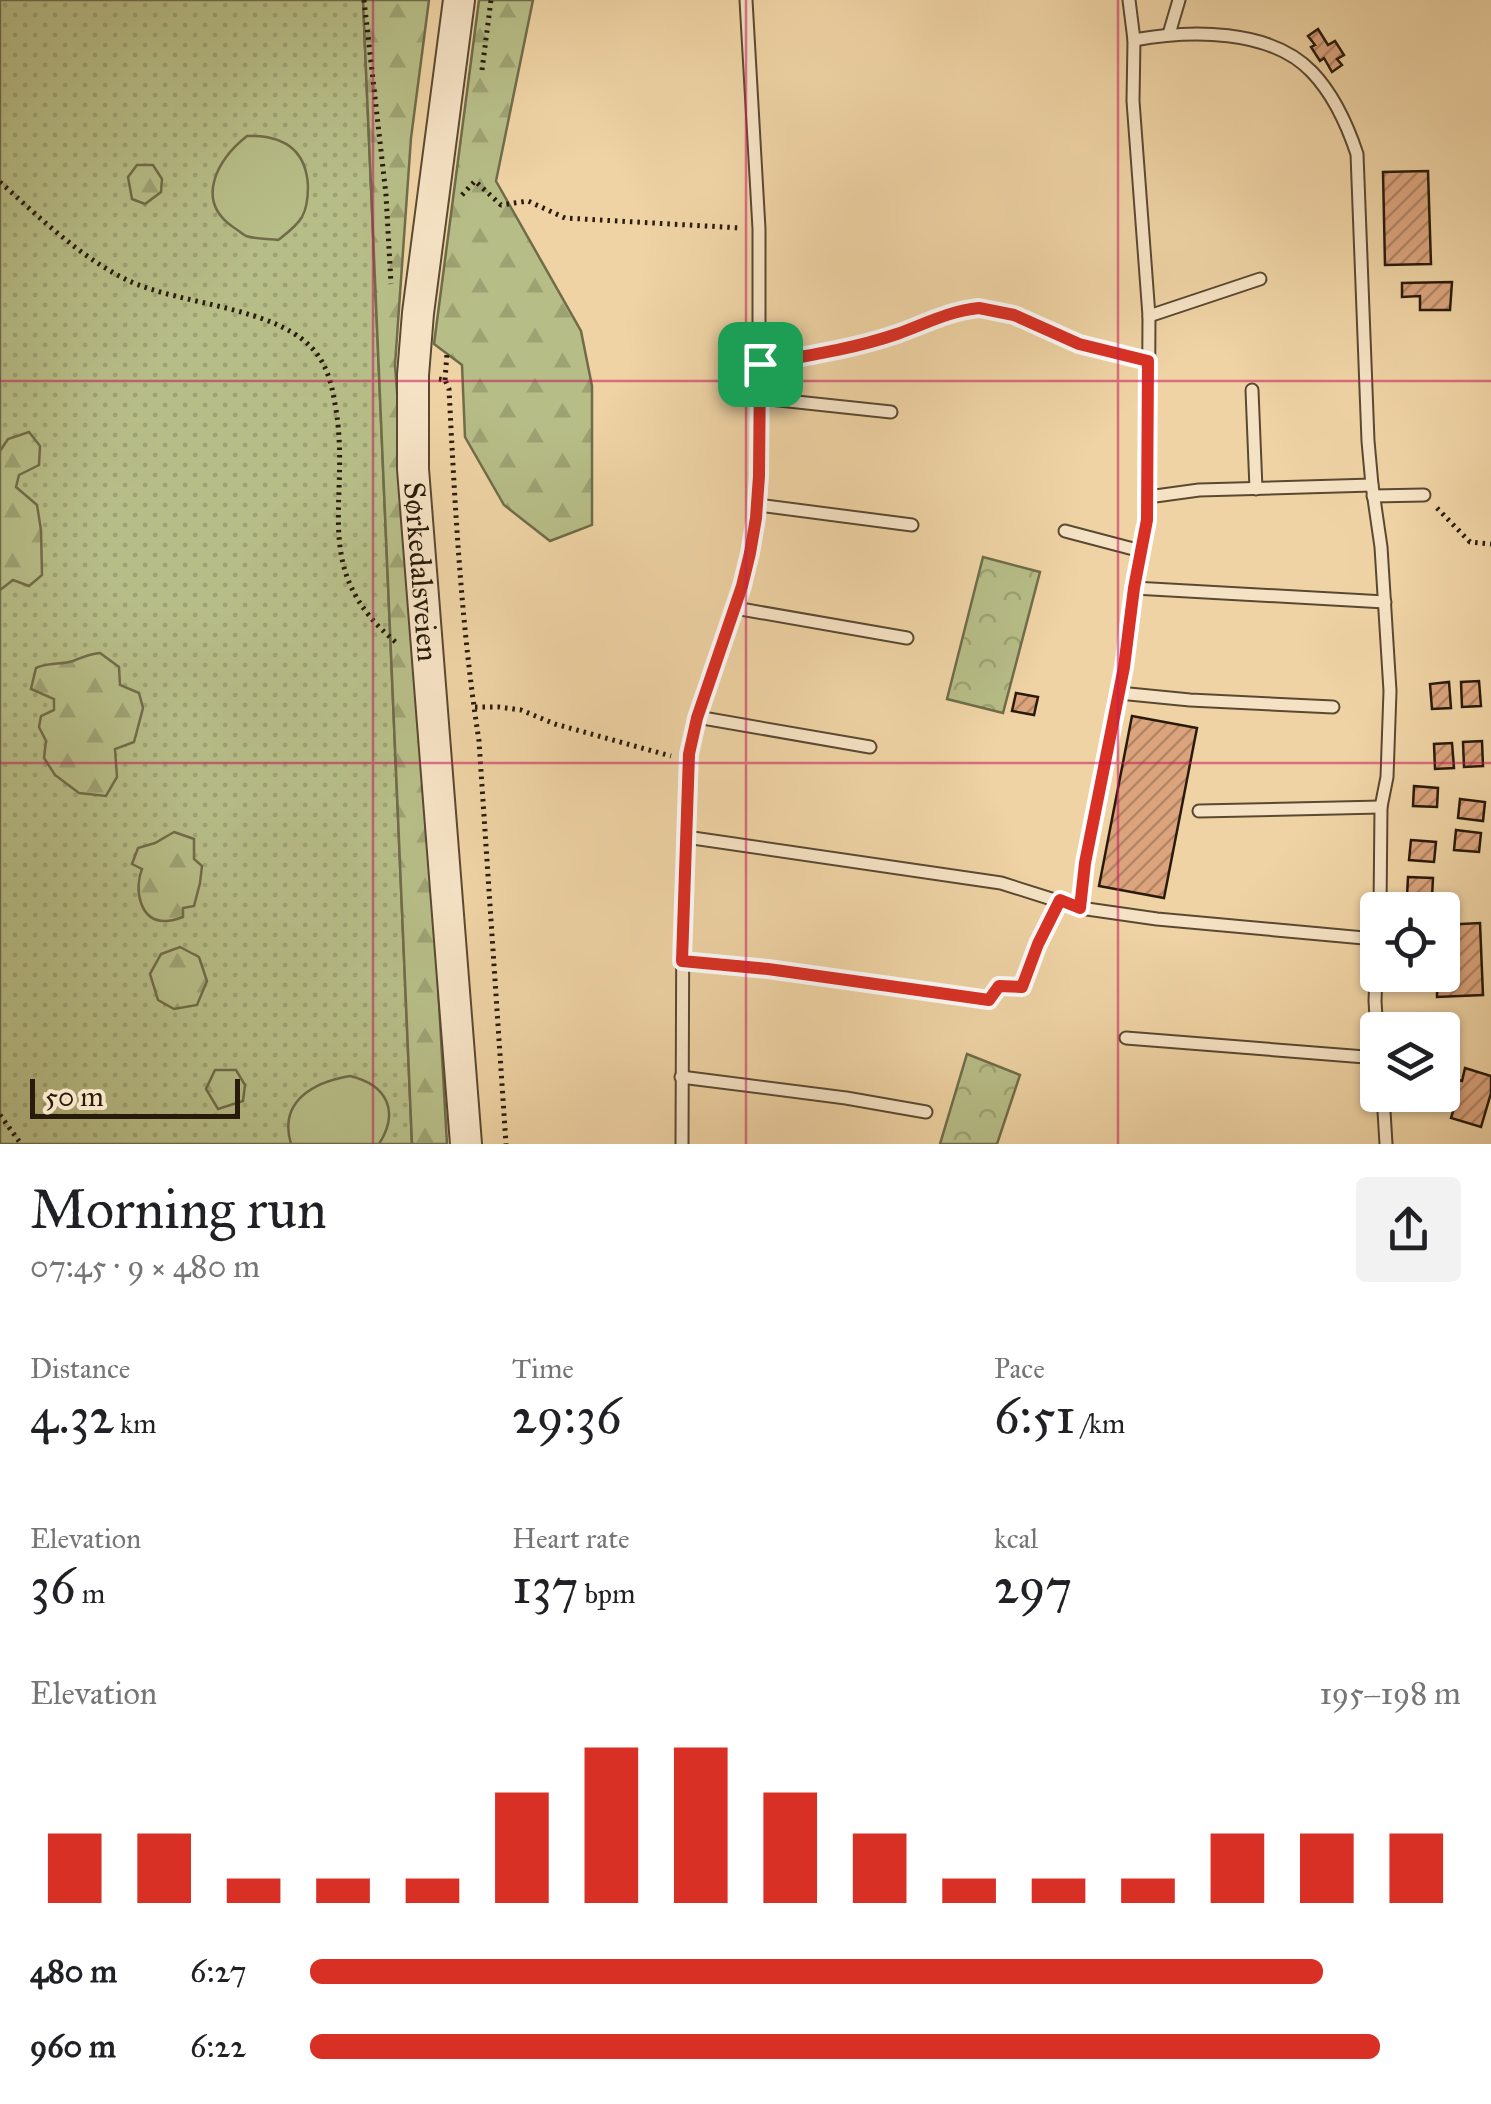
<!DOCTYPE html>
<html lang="en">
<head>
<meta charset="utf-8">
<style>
  :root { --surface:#fff; --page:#f2f2f2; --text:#202124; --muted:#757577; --accent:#d93025 }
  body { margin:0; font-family:"IM FELL Great Primer",serif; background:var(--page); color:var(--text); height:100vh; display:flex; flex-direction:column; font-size:38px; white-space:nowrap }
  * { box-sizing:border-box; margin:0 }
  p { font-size:32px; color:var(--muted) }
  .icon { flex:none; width:55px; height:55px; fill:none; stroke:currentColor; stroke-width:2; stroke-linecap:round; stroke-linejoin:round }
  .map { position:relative; height:1144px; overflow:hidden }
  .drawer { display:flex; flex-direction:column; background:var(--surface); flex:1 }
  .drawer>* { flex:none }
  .controls { position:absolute; left:1360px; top:892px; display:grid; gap:20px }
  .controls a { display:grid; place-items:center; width:100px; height:100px; border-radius:10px; background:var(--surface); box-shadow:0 2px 8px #0004; font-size:50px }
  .scale { position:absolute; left:30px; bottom:25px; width:210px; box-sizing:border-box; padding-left:10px; border:5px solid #291b0b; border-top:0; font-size:28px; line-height:35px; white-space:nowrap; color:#291b0b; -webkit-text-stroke:8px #f5e2c4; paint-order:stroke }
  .pin { position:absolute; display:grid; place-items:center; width:85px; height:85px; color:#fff; margin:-42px; border-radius:20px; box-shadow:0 5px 15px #0006 }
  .round { display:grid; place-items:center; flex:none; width:105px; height:105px; border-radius:10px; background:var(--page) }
  .overview { display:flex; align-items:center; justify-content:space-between; height:170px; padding:0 30px }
  h1 { font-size:55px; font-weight:600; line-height:75px }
  .figures { display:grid; grid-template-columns:repeat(3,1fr); gap:15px; height:170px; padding:10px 30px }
  .figures div { display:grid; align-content:center }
  .figures b { font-size:50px; font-weight:600 }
  .figures small { font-size:28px; font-weight:400 }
  .figures p { font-size:28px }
  .chart { height:280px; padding:20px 30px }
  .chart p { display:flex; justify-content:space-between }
  .chart svg { width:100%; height:180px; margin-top:10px; stroke:var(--accent); stroke-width:6 }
  ul { padding:0 30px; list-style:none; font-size:32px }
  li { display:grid; grid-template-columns:160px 120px 1fr; align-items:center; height:75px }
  li i { height:25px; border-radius:12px; background:var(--accent) }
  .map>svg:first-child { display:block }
  .grass { fill:url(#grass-dots); stroke:#706c49; stroke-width:2.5 }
  .forest { fill:url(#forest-firs); stroke:#706c49; stroke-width:2.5 }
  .park { fill:url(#park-crowns); stroke:#706c49; stroke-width:2.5 }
  .pitch { fill:#b7bd87; stroke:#706c49; stroke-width:2.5 }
  .building { fill:url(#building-hatch); stroke:#291b0b; stroke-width:2.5 }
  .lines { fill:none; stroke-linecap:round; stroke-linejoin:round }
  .service-casing { stroke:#5a4931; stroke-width:15 }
  .tertiary-casing { stroke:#5a4931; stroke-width:34 }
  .path { stroke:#291b0b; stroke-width:5; stroke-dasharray:2.5 5; stroke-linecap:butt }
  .service { stroke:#f5e2c4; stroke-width:11 }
  .tertiary { stroke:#f5e2c4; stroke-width:30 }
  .route-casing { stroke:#fff; stroke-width:20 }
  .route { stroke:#d93025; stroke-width:12 }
  .grid { fill:none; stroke:#c2185b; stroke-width:2.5; stroke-opacity:0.55 }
  .labels { text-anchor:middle; stroke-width:10; stroke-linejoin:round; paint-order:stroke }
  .street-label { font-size:30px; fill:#291b0b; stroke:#f5e2c4 }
</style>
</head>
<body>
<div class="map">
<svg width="1491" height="1144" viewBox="0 0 1491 1144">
  <defs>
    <pattern id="grass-dots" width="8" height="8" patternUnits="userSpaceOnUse" patternTransform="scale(2.5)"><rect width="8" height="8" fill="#b7bd87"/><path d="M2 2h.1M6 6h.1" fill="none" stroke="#9da273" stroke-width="1.8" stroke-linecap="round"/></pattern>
    <pattern id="forest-firs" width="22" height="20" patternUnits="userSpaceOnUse" patternTransform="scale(2.5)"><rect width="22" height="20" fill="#b7bd87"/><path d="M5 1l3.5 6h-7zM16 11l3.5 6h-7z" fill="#9da273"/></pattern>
    <pattern id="park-crowns" width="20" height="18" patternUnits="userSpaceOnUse" patternTransform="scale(2.5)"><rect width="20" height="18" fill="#b7bd87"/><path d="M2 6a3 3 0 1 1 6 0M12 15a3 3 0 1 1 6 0" fill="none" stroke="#9da273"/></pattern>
    <pattern id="building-hatch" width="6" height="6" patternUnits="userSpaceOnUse" patternTransform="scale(2.5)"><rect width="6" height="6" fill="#dca47d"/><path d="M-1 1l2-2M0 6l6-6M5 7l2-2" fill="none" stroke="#b28565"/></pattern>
  </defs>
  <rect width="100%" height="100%" fill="#efd3a4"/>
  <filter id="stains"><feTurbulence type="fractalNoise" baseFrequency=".002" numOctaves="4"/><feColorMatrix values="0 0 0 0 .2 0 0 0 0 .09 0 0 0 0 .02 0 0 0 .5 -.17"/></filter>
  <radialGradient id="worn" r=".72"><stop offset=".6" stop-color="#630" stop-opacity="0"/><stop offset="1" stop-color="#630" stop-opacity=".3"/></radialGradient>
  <!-- grass -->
  <path class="grass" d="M0,0H363L412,1144H0Z"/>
  <!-- forest -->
  <g class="forest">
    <path d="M363,0H429L411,138L395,365L426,773L447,1144H412Z"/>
    <path d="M479,0H533L496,181L581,331L592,386V525L550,541L504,505L465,437L462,365L434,344Z"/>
    <path d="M137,165H153L162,179L161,192L145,204L132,199L128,177Z"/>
    <path d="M29,432L40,446L39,465L19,475L16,487L37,505L41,530L42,575L29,586L13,580L0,590V451L8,439Z"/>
    <path d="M100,653L119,667L120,685L139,693L143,708L134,742L115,749L117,777L106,796L79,793L55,775L44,758L46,741L39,727L41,716L54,710V699L31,689L36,668C49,662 61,665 73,661C83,657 89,654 100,653Z"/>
    <path d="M174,832L194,839V859L202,866L200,883L194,906L183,908V917C177,919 172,921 166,921C139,922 134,888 142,869L132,864L138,848L155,843Z"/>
    <path d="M180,947L199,957L207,981L197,1005L174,1009L158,1000L150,974L161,954Z"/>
    <path d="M215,1070H236L245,1085L243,1101L218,1109L206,1089Z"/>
  </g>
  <!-- park -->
  <g class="park">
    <path d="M983,557L1040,572L1003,713L947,699Z"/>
    <path d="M967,1054L1020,1075L997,1144H940Z"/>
  </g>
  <!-- pitch -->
  <g class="pitch">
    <path d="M247,136C281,135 306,148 308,186C308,196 307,208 302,217C296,227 287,233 278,240C268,239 255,239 246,236C242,234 238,230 233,227C194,200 218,159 247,136Z"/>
    <path d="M350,1076C387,1085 400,1111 379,1144H291C278,1101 314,1082 350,1076Z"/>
  </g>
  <!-- building -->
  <g class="building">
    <path d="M1318,29L1328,45L1335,41L1344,55L1337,59L1342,65L1332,72L1324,58L1320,61L1311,47L1315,45L1308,36Z"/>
    <path d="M1428,171L1431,264L1385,265L1383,172Z"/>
    <path d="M1452,282L1450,310H1420V296L1402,297V283Z"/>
    <path d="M1479,681L1481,706L1462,707L1461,682Z"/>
    <path d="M1449,682L1451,708L1432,709L1430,684Z"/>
    <path d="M1016,693L1038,697L1034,715L1012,711Z"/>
    <path d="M1132,716L1197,728L1164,898L1099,886Z"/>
    <path d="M1482,741L1483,766L1464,767L1463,742Z"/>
    <path d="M1452,743L1454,768L1435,769L1434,744Z"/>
    <path d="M1414,786L1438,788L1437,807L1413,806Z"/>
    <path d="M1460,799L1485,802L1483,821L1458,818Z"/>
    <path d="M1456,830L1481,833L1479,852L1454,850Z"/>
    <path d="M1411,840L1436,842L1434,862L1409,860Z"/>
    <path d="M1408,877L1433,878L1432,897L1407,896Z"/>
    <path d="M1480,923L1483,995L1437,997V975H1442V925Z"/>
    <path d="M1465,1068L1491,1076V1093L1481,1127L1451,1118L1455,1105L1448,1103L1455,1079L1462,1081Z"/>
  </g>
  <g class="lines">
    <!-- service casing -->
    <g class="service-casing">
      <g id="service">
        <path d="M1169,34L1179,0"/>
        <path d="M1134,40C1189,30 1270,28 1312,72C1334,95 1347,124 1357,154L1368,441L1372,485L1381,547L1390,691L1387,777L1381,807L1380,910"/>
        <path d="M1149,316L1260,279"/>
        <path d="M761,365L827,353L896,334L962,310L979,308L1014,315L1079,344L1149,361"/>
        <path d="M1252,390L1256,489"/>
        <path d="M760,398L891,412"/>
        <path d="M1373,496L1424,495"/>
        <path d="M1148,497L1199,490L1372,485"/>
        <path d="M758,505L912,525"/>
        <path d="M1065,531L1141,551"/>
        <path d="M1134,588L1385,602"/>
        <path d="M735,608L907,638"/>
        <path d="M1119,693L1190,700L1333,707"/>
        <path d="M697,717L870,747"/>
        <path d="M1199,811L1381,807"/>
        <path d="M686,837L1001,883L1080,908L1157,919L1375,939"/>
        <path d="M1080,908L1085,863L1123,667L1148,497L1149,316L1133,101L1134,40L1129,0"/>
        <path d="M1378,925L1375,1001L1378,1048"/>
        <path d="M682,961L839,978L969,997"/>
        <path d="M1126,1038L1378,1058"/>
        <path d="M681,1077L846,1098L926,1112"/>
        <path d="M1383,1095L1386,1144"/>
        <path d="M682,1144L683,881L689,754L697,717L742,586L757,518L759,476V229L746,0"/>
      </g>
    </g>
    <!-- tertiary casing -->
    <g class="tertiary-casing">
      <g id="tertiary">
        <path id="s1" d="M459,0L418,313L413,375V469L466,1144"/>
      </g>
    </g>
    <!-- path -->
    <g class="path">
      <path d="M364,0L386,195L391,284"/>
      <path d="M482,70L491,0"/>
      <path d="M0,182C39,217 80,257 127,280C181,306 281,306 317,354C328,369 332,386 335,404C353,501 306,569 398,644"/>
      <path d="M462,195L475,181L501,205L528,201L565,218L741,228"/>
      <path d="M439,379L445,380L449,389C455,507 461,625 479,741L506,1144"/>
      <path d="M445,380L447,353"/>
      <path d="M1437,508L1470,542L1491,544"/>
      <path d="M475,707H499L521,710L555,724L671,756"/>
      <path d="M987,999L999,986L1022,987L1050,920"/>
      <path d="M0,1115L21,1144"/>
    </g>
    <!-- service -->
    <use href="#service" class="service"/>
    <!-- tertiary -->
    <use href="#tertiary" class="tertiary"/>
  </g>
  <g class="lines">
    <!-- route casing -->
    <g class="route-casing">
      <path id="route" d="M979,308L1014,315L1079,344L1148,361L1147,520L1134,588L1124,667L1085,863L1080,908L1060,900L1038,944L1022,987L999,986L989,1000L768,969L682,961L689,754L697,718L742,586L750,553L756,518L759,476L760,364C806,356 853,349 897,334C925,324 949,311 979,308Z"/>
    </g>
    <!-- route -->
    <use href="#route" class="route"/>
  </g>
  <!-- grid -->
  <path class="grid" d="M373,0V1144M746,0V1144M1118,0V1144M0,381H1491M0,763H1491"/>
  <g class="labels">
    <!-- street labels -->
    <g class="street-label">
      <text dy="10" stroke="none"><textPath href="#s1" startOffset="575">Sørkedalsveien</textPath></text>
    </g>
  </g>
  <rect width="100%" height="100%" filter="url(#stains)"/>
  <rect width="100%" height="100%" fill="url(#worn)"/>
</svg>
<div class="controls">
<a><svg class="icon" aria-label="locate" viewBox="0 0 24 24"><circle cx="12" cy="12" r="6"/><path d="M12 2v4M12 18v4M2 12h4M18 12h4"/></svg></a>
<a><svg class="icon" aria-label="layers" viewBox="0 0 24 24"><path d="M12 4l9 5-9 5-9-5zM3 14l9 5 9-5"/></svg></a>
</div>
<div class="scale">50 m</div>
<div class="pin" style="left:760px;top:364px;background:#1e9e55"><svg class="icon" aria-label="arrive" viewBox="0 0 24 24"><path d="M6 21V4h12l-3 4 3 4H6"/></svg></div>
</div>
<section class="drawer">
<div class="overview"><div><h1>Morning run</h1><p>07:45 · 9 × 480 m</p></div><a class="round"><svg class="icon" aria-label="share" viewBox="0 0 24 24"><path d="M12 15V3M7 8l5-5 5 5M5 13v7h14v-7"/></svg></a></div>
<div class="figures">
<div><p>Distance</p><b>4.32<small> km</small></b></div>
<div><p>Time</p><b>29:36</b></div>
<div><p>Pace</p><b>6:51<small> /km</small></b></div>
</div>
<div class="figures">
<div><p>Elevation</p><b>36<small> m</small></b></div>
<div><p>Heart rate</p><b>137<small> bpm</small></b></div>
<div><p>kcal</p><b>297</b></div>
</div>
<div class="chart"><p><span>Elevation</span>195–198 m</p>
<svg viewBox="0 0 160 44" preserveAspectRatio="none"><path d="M5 44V27M15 44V27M25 44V38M35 44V38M45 44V38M55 44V17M65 44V6M75 44V6M85 44V17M95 44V27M105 44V38M115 44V38M125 44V38M135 44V27M145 44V27M155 44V27"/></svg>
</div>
<ul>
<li><b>480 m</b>6:27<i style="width:88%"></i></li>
<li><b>960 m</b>6:22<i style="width:93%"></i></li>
</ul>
</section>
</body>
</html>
